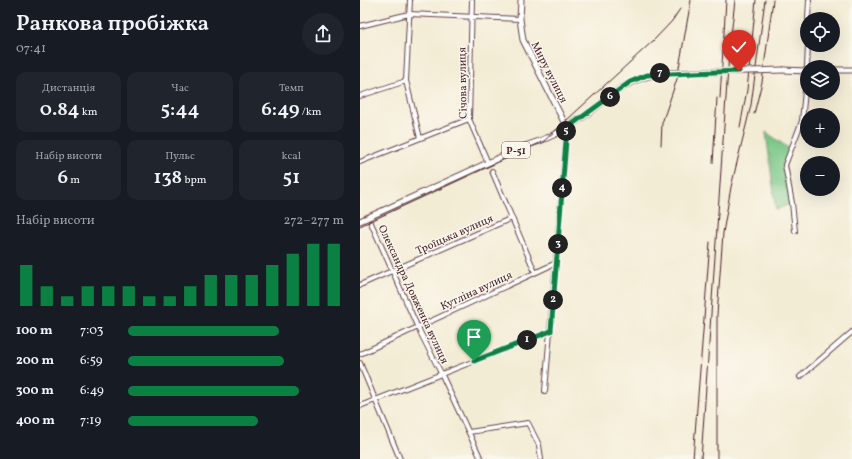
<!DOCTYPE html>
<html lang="uk">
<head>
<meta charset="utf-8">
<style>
  :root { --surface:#171b24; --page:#20242c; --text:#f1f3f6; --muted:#9ea1a6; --accent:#0b8043 }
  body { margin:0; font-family:Vollkorn,serif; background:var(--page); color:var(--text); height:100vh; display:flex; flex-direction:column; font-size:15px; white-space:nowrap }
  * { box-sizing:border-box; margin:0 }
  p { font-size:13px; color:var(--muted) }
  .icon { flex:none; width:22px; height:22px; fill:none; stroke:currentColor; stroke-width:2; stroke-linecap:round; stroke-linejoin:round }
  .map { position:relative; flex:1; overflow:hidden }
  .drawer { display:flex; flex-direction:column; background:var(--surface); width:360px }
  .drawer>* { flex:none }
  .controls { position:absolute; left:440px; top:12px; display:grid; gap:8px }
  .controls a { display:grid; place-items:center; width:40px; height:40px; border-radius:50%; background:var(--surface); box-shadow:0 4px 16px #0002; font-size:20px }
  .pin { position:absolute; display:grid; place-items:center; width:34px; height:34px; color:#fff; margin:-41px -17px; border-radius:50% 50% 50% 0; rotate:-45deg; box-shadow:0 0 4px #0007 }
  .pin .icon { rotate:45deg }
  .km { position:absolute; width:20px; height:20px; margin:-10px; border-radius:50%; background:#222; color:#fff; font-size:11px; line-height:20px; text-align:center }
  .round { display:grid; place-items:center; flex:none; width:42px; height:42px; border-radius:21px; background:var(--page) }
  .head { display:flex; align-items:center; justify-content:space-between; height:68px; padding:0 16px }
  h1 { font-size:22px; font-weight:600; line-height:30px }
  .metrics { display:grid; grid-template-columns:repeat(3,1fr); gap:6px; height:68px; padding:4px 16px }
  .metrics div { display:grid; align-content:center; border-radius:10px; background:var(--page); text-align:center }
  .metrics b { font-size:20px; font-weight:600 }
  .metrics small { font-size:11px; font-weight:400 }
  .metrics p { font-size:11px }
  .chart { height:112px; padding:8px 16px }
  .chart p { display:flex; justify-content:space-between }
  .chart svg { width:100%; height:72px; margin-top:4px; stroke:var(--accent); stroke-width:6 }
  ul { padding:0 16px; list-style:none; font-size:13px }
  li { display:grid; grid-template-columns:64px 48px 1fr; align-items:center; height:30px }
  li i { height:10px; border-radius:5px; background:var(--accent) }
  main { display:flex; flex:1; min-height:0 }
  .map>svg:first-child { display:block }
  .green { fill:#79c788; stroke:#62735a }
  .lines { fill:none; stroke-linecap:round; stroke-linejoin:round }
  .minor-casing { stroke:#633e44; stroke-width:6 }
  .major-casing { stroke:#633e44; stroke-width:7 }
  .minor { stroke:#fff; stroke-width:4 }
  .major { stroke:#fff; stroke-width:5 }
  .rail { stroke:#4a1f2b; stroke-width:1 }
  .major-bridge-casing { stroke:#633e44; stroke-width:7; stroke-linecap:butt }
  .major-bridge { stroke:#fff; stroke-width:5 }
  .route-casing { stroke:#fff; stroke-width:8 }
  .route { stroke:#0b8043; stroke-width:5 }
  .labels { text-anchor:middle; stroke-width:3; stroke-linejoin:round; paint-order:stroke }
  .shield { fill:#fbf7ec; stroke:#7f6065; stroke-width:1 }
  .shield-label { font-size:10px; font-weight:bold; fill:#4a1f2b }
  .street-label { font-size:11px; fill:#4a1f2b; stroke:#fbf7ec }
</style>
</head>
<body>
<main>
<section class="drawer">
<div class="head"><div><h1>Ранкова пробіжка</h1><p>07:41</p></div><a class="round"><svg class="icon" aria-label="share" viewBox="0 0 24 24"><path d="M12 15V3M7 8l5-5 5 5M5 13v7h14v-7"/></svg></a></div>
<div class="metrics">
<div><p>Дистанція</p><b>0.84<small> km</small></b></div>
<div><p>Час</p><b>5:44</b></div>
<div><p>Темп</p><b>6:49<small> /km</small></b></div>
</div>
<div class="metrics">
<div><p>Набір висоти</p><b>6<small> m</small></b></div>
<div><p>Пульс</p><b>138<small> bpm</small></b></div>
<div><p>kcal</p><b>51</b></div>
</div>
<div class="chart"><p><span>Набір висоти</span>272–277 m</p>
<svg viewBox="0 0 160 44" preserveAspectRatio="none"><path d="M5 44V19M15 44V32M25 44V38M35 44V32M45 44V32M55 44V32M65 44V38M75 44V38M85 44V32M95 44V25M105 44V25M115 44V25M125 44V19M135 44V12M145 44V6M155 44V6"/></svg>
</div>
<ul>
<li><b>100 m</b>7:03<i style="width:70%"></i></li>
<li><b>200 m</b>6:59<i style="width:72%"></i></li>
<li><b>300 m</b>6:49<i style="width:79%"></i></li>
<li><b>400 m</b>7:19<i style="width:60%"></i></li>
</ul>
</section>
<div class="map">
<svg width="492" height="459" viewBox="0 0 492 459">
  <rect width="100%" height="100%" fill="#fbf7ec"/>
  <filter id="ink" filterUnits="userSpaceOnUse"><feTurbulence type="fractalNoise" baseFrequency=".025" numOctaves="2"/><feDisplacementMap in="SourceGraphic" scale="8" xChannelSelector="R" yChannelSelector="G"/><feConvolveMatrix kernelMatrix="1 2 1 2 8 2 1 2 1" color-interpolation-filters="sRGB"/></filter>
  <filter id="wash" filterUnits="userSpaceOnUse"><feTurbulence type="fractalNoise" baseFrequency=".012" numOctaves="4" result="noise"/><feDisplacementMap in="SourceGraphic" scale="16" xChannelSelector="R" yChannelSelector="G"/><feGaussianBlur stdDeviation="0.9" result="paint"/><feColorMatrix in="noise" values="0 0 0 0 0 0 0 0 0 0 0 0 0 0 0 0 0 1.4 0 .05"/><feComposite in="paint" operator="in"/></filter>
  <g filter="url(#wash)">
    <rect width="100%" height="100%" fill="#f3ecd5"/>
    <!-- green -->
    <path class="green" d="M406,132L431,150L425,165L432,203L416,210Z"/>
  </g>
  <g filter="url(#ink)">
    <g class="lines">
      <!-- minor casing -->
      <g class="minor-casing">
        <g id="minor">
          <path d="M50,0L46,81L60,138"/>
          <path d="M112,0L109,119L128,163"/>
          <path d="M448,19L449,0"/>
          <path d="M0,26L49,14L160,19"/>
          <path d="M447,67L448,45"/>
          <path d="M0,96L46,81"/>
          <path d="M0,162L109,119"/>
          <path d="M132,171L175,272"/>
          <path d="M11,223L58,328L82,375L121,459"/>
          <path d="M435,231L432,203L425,165L442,121L447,71"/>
          <path d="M0,285L152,218"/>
          <path d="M0,354L196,263"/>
          <path d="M0,363L40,459"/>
          <path d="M440,377L492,332"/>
          <path d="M185,391L207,128"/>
          <path d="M0,406L191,331"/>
          <path d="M109,432L168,423L179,445L181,459"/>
        </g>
      </g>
      <!-- major casing -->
      <g class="major-casing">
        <g id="major">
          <path d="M161,0L160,19L163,40L207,128"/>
          <path d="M424,70L447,71"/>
          <path d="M473,70H492"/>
          <path d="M0,221L165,146C185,140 203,132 220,119C251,98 265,77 305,73"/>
        </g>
      </g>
      <!-- minor -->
      <use href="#minor" class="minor"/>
      <!-- major -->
      <use href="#major" class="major"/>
      <!-- rail -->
      <g class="rail">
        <path d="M360,98L366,0"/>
        <path d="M394,114L402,82L413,0"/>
        <path d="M380,127L387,90L396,0"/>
        <path d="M301,145L302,123L317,79L331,0"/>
        <path d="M353,163L357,98"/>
        <path d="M0,226L184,141L294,40L312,21L320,9"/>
        <path d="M333,459L350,242"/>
        <path d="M341,459L369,54L375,0"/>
        <path d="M357,459V315L363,233L371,187L391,105L405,0"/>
      </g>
      <!-- major-bridge casing -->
      <g class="major-bridge-casing">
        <path id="major-bridge" d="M305,73L424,70"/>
      </g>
      <!-- major-bridge -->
      <use href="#major-bridge" class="major-bridge"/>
    </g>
  </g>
  <g class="lines" filter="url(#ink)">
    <!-- route casing -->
    <g class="route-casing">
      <path id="route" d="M114,361L191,331L207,128L270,82L287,75L379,71"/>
    </g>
    <!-- route -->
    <use href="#route" class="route"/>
  </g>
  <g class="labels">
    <!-- shield labels -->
    <rect class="shield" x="142" y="142" width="28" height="16" rx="3"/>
    <g class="shield-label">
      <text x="156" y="154">Р-51</text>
    </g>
    <!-- street labels -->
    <g class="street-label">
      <text transform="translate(190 72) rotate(63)" y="4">Миру вулиця</text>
      <text transform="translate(102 83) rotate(-91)" y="4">Січова вулиця</text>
      <text transform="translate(94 234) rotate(-24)" y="4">Троїцька вулиця</text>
      <text transform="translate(116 290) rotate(-25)" y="4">Кутліна вулиця</text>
      <text transform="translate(54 294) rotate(65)" y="4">Олександра Довженка вулиця</text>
    </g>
  </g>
</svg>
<div class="controls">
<a><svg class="icon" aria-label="locate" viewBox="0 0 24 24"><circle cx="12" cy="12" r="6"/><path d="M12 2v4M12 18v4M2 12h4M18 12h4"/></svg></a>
<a><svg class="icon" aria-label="layers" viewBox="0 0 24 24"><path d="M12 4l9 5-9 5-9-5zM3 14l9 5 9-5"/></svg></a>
<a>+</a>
<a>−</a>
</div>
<div class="pin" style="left:114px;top:361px;background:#1e9e55"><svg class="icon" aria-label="arrive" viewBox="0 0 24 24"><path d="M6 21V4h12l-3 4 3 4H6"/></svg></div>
<div class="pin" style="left:379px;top:71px;background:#d93025"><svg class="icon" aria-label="check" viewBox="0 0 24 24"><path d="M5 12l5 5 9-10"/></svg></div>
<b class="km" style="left:167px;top:340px">1</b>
<b class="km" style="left:193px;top:300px">2</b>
<b class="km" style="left:198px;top:244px">3</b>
<b class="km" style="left:202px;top:188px">4</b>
<b class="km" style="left:206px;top:131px">5</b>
<b class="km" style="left:250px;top:97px">6</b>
<b class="km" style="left:300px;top:73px">7</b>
</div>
</main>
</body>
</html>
